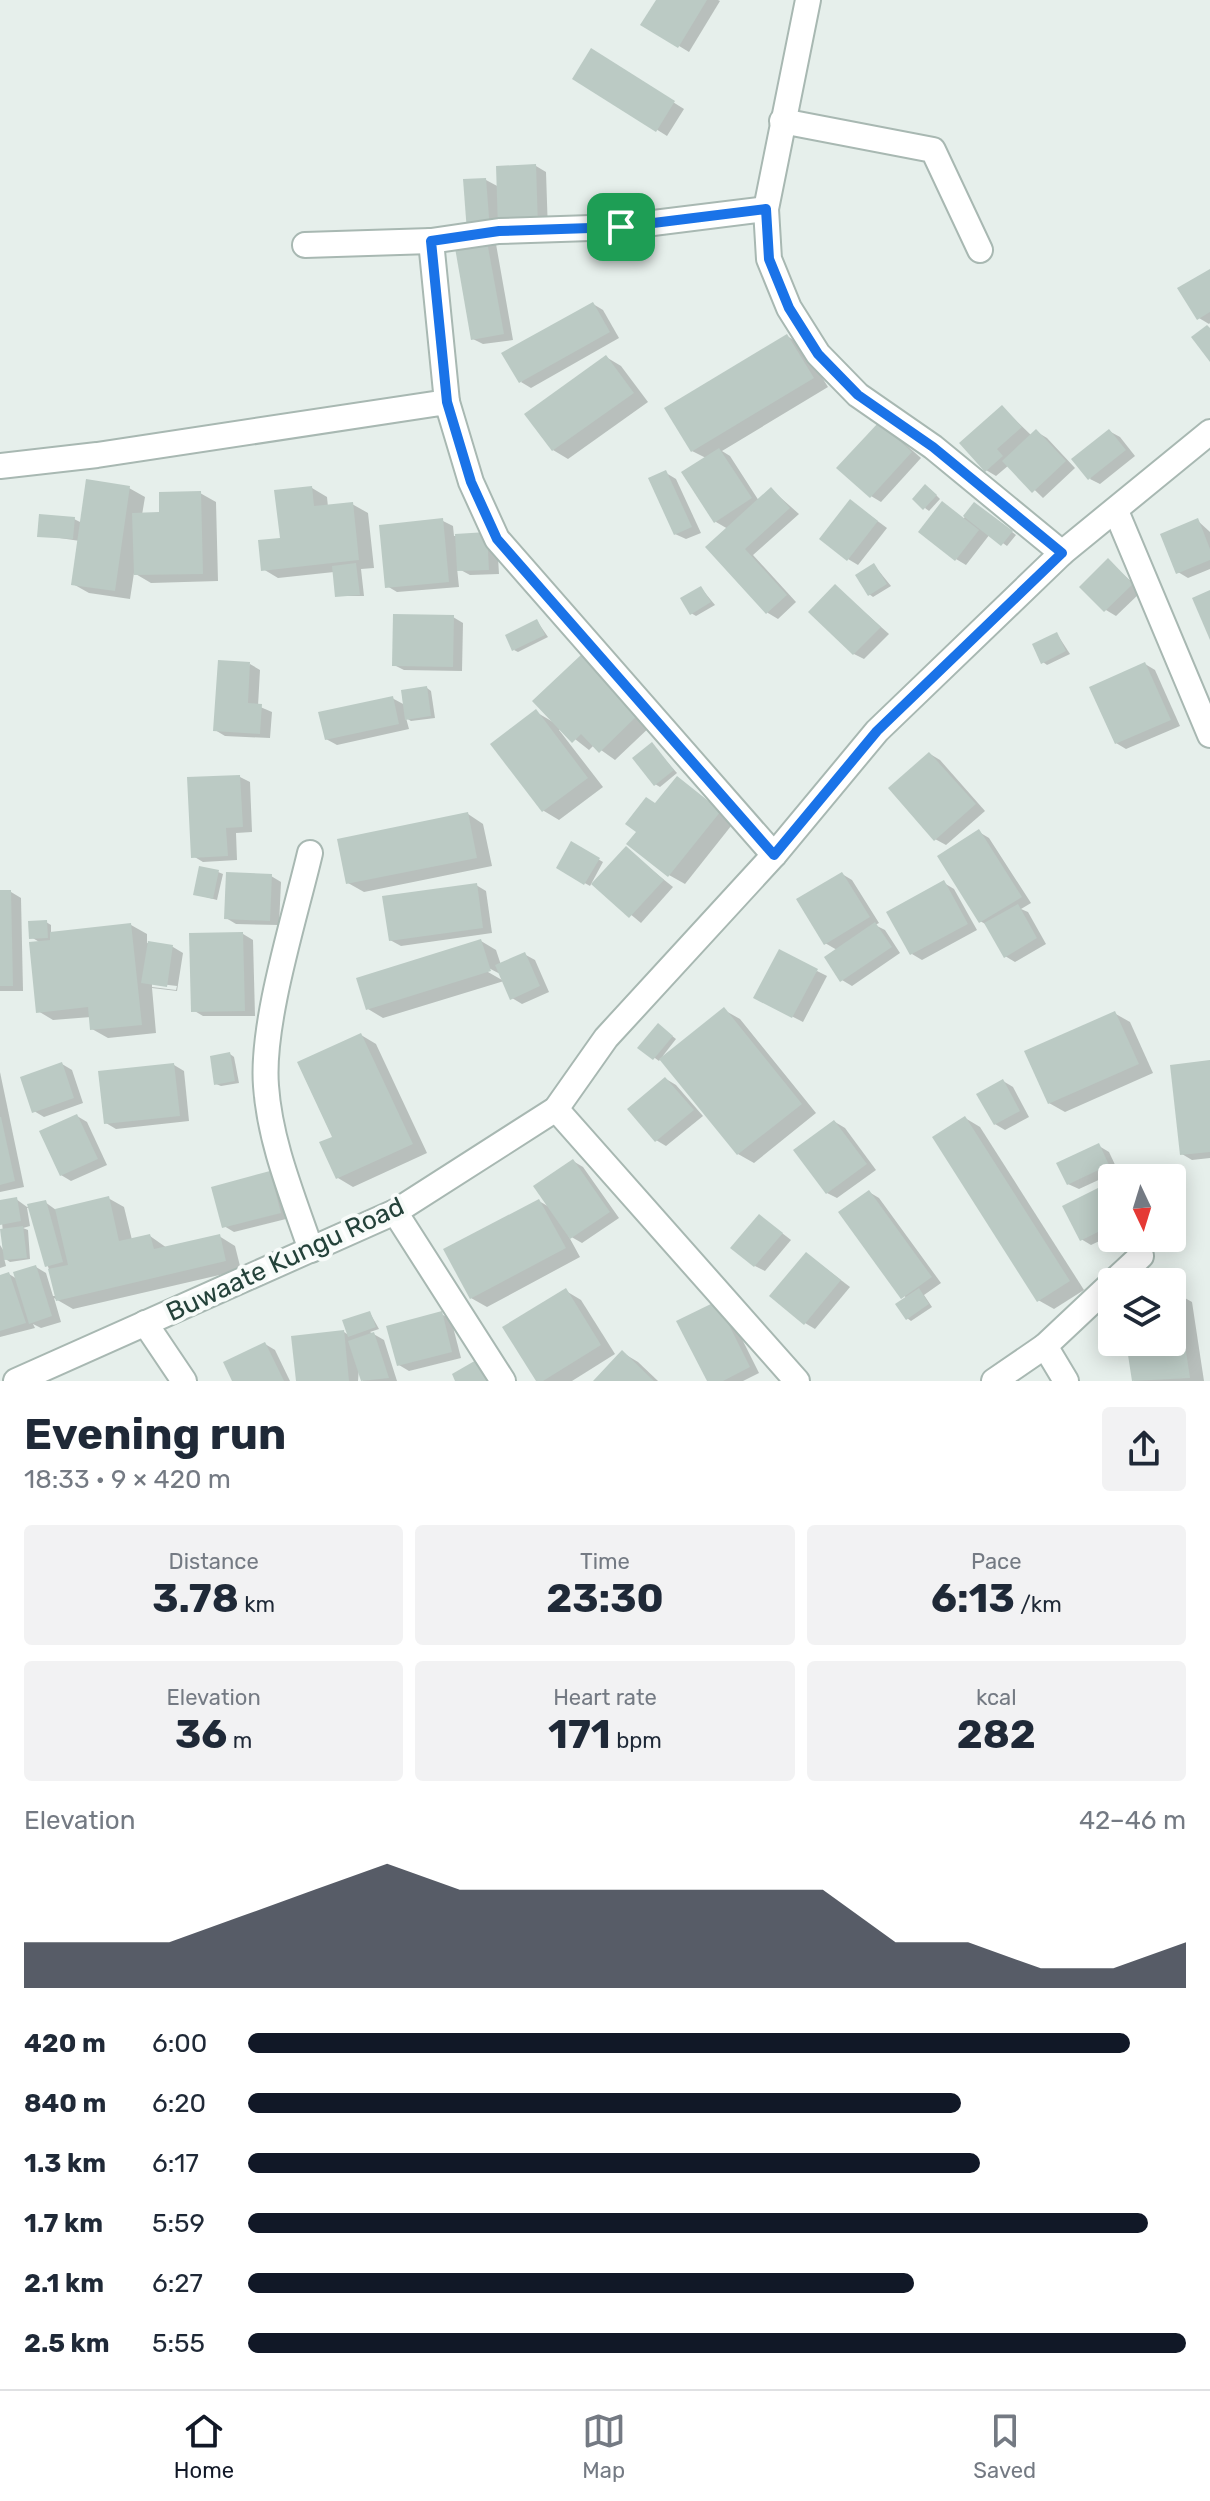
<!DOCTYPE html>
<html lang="en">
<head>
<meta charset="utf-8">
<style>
  :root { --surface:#fff; --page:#f2f2f3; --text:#1f2937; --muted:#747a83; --line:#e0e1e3; --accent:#111827 }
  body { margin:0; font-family:Rubik,sans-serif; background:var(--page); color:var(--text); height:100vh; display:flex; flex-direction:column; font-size:30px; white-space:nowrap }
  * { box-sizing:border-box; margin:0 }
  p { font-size:26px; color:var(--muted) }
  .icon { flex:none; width:44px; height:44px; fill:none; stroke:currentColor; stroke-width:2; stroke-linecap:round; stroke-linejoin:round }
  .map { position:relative; height:1381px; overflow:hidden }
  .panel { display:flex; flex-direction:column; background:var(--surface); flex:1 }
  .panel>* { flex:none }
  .needle { width:52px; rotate:176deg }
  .buttons { position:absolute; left:1098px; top:1164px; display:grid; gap:16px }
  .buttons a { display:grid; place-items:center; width:88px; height:88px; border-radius:8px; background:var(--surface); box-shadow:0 4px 20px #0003; font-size:40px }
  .pin { position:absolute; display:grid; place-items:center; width:68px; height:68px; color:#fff; margin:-34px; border-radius:16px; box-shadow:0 4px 12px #0006 }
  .round { display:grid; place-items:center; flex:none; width:84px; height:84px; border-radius:8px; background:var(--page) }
  .headline { display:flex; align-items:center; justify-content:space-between; height:136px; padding:0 24px }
  h1 { font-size:44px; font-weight:700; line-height:60px }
  .stats { display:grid; grid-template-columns:repeat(3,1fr); gap:12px; height:136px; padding:8px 24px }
  .stats div { display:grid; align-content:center; border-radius:8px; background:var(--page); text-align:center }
  .stats b { font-size:40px; font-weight:700 }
  .stats small { font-size:22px; font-weight:400 }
  .stats p { font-size:22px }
  .chart { height:224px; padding:16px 24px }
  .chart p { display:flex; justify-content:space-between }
  .chart svg { width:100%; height:144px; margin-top:8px; fill:var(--accent); opacity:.7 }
  ul { padding:0 24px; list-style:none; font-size:26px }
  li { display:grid; grid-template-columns:128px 96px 1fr; align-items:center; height:60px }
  li i { height:20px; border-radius:10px; background:var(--accent) }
  .menu { display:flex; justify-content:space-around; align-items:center; height:112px; border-top:2px solid var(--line); background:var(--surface); font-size:22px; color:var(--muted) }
  .menu a { display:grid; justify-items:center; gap:4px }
  .menu .active { color:var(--accent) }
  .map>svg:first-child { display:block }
  .shadow { fill:#0003; fill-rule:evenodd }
  .building { fill:#bbcac4 }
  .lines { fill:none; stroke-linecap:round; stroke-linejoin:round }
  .street-casing { stroke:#a8b8b2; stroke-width:28 }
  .street { stroke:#fff; stroke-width:24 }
  .route-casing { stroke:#fff; stroke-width:16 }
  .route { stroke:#1a73e8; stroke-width:10 }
  .labels { text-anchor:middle; stroke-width:8; stroke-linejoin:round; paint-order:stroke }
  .street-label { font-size:26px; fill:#24423a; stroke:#f7fbf9 }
</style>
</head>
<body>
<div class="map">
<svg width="1210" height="1381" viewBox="0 0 1210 1381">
  <rect width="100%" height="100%" fill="#e6efeb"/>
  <!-- shadow -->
  <g class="shadow">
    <path d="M658,0H718L720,1L689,52L643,24Z"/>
    <path d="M592,51L684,109L667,136L575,78Z"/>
    <path d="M536,166L546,172L548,232L484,236L496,244L513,340L483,344L473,339L486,180L499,187Z"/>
    <path d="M1210,271V323L1209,324L1199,318Z"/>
    <path d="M593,304L603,310L619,338L531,388L521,382Z"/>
    <path d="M787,336L802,345L828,387L722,451L730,456L759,501L772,490L799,514L753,555L796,602L778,619L768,613L708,547L728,529L716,522L706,458L692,451Z"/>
    <path d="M606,357L621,366L648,402L568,459L553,450Z"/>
    <path d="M1002,407L1032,436L1037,432L1047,438L1075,468L1043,498L1009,465L996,476L986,470Z"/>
    <path d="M889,430L921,458L881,502L871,496Z"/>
    <path d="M1109,431L1120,437L1135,456L1100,484L1090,479Z"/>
    <path d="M666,473L676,479L701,533L686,539L675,534Z"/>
    <path d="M129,488L145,497L142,515L161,514L200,493L216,502L218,581L151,583L134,573L130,599L89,593L73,584L80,541L39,535L74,519L82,523Z"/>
    <path d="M312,488L327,497L328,507L352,504L368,513L374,568L361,569L364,596H337L334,572L278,578L263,569Z"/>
    <path d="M930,489L940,499L929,511L925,508Z"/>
    <path d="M975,504L1016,535L1007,546L990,534L966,565L956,559L964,518Z"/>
    <path d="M860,508L887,528L858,565L848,559Z"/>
    <path d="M443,521L453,526L454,536L487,534L497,540L499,574L470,575L457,568L459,587L397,592L387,586Z"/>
    <path d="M1198,521L1210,532V569L1188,578L1178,572Z"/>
    <path d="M1108,561L1142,591L1116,616L1106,610Z"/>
    <path d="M874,565L891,586L873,597L869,594Z"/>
    <path d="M835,586L889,634L864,659L854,654Z"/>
    <path d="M701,588L715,605L696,616L691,613Z"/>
    <path d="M453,617L463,623L462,671L404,670L394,665Z"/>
    <path d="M537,621L548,637L518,652L514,650Z"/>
    <path d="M1057,634L1070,654L1047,665L1043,662Z"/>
    <path d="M582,656L653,724L615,760L594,745L589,750L561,728L559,730L603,787L559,820L544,811L493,745L536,712L553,722Z"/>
    <path d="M250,664L260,670L258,706L272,712L270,738L225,736L215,730Z"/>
    <path d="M1145,664L1155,670L1180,726L1126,749L1116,743Z"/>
    <path d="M427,688L431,691L435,718L411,721L406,718L409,729L337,745L326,739L392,698L405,705Z"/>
    <path d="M652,745L677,773L660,787L655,784Z"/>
    <path d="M930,754L940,760L985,811L946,845L935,839Z"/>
    <path d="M240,777L250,782L252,832L236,833L237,860L203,862L193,856Z"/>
    <path d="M677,779L735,821L685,884L669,875L657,805Z"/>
    <path d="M468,814L483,824L492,866L364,892L348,883Z"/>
    <path d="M979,832L989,838L1031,903L1021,909L1028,912L1046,944L1015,962L1005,956L987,925L980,921Z"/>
    <path d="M572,844L603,862L590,886L558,868Z"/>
    <path d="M626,849L673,887L641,923L594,884Z"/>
    <path d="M218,872L223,874L217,900L195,894Z"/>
    <path d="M842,874L852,880L879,923L875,925L885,930L900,953L852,986L842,980L837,950L825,943Z"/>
    <path d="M271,876L281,882L279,925L236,924L226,918Z"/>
    <path d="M944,883L954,889L977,930L922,960L912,954Z"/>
    <path d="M476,885L486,891L492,933L401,946L390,940Z"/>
    <path d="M0,892H11L21,898L23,991H0Z"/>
    <path d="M46,922L51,925V933L131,925L147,934V943L173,947L183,953L177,991L152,988L156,1033L108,1038L92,1029L91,1017L53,1020L38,1011L41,943L31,937ZM152,983L177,986L176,990L152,987Z"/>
    <path d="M243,934L253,940L255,1016H203L193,1010Z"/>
    <path d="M481,941L496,950L501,965L524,954L535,960L549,992L522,1004L512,998L504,981L383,1018L368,1009ZM483,965L502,975V980L481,968Z"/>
    <path d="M817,971L827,976L803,1022L766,1003Z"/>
    <path d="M724,1010L740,1019L816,1113L754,1163L738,1154L661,1058L659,1061L640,1047L662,1028L676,1039L662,1057Z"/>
    <path d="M1114,1013L1130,1022L1153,1073L1065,1112L1049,1103Z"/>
    <path d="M361,1035L376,1044L427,1153L353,1187L338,1178L335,1138Z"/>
    <path d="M230,1054L234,1057L239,1083L221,1086L216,1084Z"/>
    <path d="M1210,1062V1158L1192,1160L1182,1154Z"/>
    <path d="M62,1064L72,1070L83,1103L44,1117L34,1111Z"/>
    <path d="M174,1065L184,1071L189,1121L116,1129L106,1123Z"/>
    <path d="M0,1072L24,1187L0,1192Z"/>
    <path d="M666,1079L676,1085L703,1116L666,1146L656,1140Z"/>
    <path d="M1003,1081L1013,1087L1029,1117L1005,1130L995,1124Z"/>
    <path d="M77,1116L87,1122L107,1165L71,1181L61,1175Z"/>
    <path d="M965,1118L980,1127L1084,1290L1054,1309L1038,1300Z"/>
    <path d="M835,1122L845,1128L876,1170L837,1198L827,1193Z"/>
    <path d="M1099,1146L1109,1152L1118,1171L1079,1189L1068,1184Z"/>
    <path d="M573,1161L583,1167L619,1218L582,1243L568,1235L580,1257L487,1307L471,1298L539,1201L551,1208Z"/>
    <path d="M270,1174L280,1179L290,1218L234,1232L224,1226Z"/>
    <path d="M1106,1187L1112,1190V1235L1091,1245L1081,1239Z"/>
    <path d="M869,1192L879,1198L941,1283L924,1295L932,1307L911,1321L907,1318L906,1299Z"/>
    <path d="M108,1198L124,1207L132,1240L150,1236L167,1248L219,1236L235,1246L241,1270L73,1309L54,1298L61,1322L41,1328L33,1324L35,1328L0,1337V1277L9,1274L17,1279L36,1267L46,1273L53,1296H57L30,1207L27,1208L30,1226L23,1228L28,1230L30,1259L10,1262L4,1258L6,1266L0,1268V1245L5,1253L0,1202L16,1199L27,1207L45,1202L56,1210Z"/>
    <path d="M760,1216L791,1240L765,1271L755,1266Z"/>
    <path d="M807,1254L850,1287L815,1329L805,1323Z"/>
    <path d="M566,1291L581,1300L615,1354L572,1381H538Z"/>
    <path d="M1176,1293L1192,1302L1204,1381H1134L1128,1342H1172V1294Z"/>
    <path d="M727,1309L759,1373L743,1381H710Z"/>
    <path d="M370,1313L379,1329L370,1332L384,1340L397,1381H363L359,1367L358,1381H298L344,1332L350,1336Z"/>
    <path d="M441,1314L451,1319L461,1358L409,1371L399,1365Z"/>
    <path d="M265,1344L275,1350L290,1381H234Z"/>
    <path d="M623,1353L638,1362L658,1381H596Z"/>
  </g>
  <!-- building -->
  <g class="building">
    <path d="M656,0H707L678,48L640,25Z"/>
    <path d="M591,48L675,101L656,132L572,79Z"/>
    <path d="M536,164L538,227L498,229L496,166Z"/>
    <path d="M486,178L490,230L467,232L463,179Z"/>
    <path d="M486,236L504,334L471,340L454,242Z"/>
    <path d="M1210,269V312L1197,320L1177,288Z"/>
    <path d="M593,302L610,332L519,383L501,353Z"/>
    <path d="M1207,325L1210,328V362L1191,337Z"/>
    <path d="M787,334L814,378L691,452L664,408Z"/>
    <path d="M606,355L634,393L552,451L524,414Z"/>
    <path d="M1002,405L1022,427L997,449L1003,456L985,472L959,443Z"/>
    <path d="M879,422L912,452L870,498L836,468Z"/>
    <path d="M1036,429L1066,461L1032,493L1002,461Z"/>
    <path d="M1109,429L1126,450L1088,480L1071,459Z"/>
    <path d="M719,448L752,498L714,523L681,472Z"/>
    <path d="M666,470L692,527L674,535L648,478Z"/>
    <path d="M86,479L130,486L115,591L71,585Z"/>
    <path d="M925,484L937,495L923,510L912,499Z"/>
    <path d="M312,486L314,506L353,502L359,560L261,571L258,540L280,538L274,490Z"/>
    <path d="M771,487L790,508L745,549L787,595L766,614L705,547Z"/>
    <path d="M201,491L203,574L134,575L132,513L159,512V492Z"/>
    <path d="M850,499L878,521L847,561L819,539Z"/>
    <path d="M942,501L979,530L955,561L918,532Z"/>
    <path d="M974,502L1013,531L1001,546L963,516Z"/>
    <path d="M39,514L75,517L73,539L37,537Z"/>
    <path d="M443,518L449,582L385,588L379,525Z"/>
    <path d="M1198,518L1210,549V560L1176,574L1160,534Z"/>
    <path d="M487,532L489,570L457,571L455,534Z"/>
    <path d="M1108,558L1133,584L1104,612L1079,587Z"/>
    <path d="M356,563L360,595L335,597L332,566Z"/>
    <path d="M874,563L887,584L868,596L855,575Z"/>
    <path d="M835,584L881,627L853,655L808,612Z"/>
    <path d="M701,586L711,602L690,615L680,598Z"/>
    <path d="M1210,590V640L1192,598Z"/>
    <path d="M393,614L454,615L453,667L392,666Z"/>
    <path d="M537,619L545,635L512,651L505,635Z"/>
    <path d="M1057,632L1066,651L1041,664L1032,644Z"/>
    <path d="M582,654L639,714L599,753L581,734L572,743L532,701Z"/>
    <path d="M218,660L250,662L248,703L262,704L260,734L213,731Z"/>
    <path d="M1145,662L1171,720L1115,744L1089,687Z"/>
    <path d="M427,686L431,716L405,720L401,690Z"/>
    <path d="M393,696L399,724L325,740L318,712Z"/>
    <path d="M536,709L588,778L542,812L490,744Z"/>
    <path d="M652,742L674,770L654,786L632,758Z"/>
    <path d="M929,752L976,804L934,841L888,788Z"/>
    <path d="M240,775L243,827L226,828L228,856L191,858L187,777Z"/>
    <path d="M677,776L721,811L668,877L626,844L636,832L625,824L646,797L655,803Z"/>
    <path d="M468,812L477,858L346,884L337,839Z"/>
    <path d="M979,829L1022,897L979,923L937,856Z"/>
    <path d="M571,841L600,858L584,885L556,868Z"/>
    <path d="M626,846L664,880L629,918L591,884Z"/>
    <path d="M199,866L219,870L213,899L193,895Z"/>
    <path d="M226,872L272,874L270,921L224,919Z"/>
    <path d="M842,872L870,917L824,945L796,899Z"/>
    <path d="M944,880L968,924L910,955L886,912Z"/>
    <path d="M477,883L483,928L389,941L382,896Z"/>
    <path d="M0,890H11L13,986H0Z"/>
    <path d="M1018,904L1037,938L1004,958L984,923Z"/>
    <path d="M47,920L48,938L29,939L28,921Z"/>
    <path d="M875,922L892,947L840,982L824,957Z"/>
    <path d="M131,923L142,1025L90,1030L88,1007L36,1013L29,942L50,940V932Z"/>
    <path d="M243,932L245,1011L191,1012L189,933Z"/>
    <path d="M481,939L491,971L366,1010L356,978Z"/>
    <path d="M148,941L173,945L167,987L141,983Z"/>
    <path d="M779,949L818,969L792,1018L753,998Z"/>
    <path d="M525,952L540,986L510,1000L495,965Z"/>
    <path d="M724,1007L802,1104L737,1155L659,1059Z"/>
    <path d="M1115,1011L1139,1064L1048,1104L1024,1051Z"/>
    <path d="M658,1023L673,1036L653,1060L637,1048Z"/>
    <path d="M361,1033L413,1144L336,1179L319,1142L332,1137L297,1062Z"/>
    <path d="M230,1052L235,1081L214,1085L210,1056Z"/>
    <path d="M1210,1060V1152L1180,1155L1170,1065Z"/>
    <path d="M62,1062L74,1098L32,1113L20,1077Z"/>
    <path d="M174,1063L180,1116L104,1124L98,1071Z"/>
    <path d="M665,1077L694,1110L655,1142L627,1109Z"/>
    <path d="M1003,1079L1020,1111L994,1125L976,1094Z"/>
    <path d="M77,1114L98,1159L60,1176L39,1131Z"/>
    <path d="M965,1116L1070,1281L1037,1302L932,1137Z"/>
    <path d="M1,1117L15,1181L0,1185V1117Z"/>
    <path d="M834,1120L867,1164L826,1194L793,1150Z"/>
    <path d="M1099,1143L1109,1165L1067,1185L1056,1163Z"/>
    <path d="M573,1159L610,1212L570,1239L533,1186Z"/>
    <path d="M270,1171L281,1213L222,1228L211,1187Z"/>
    <path d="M1106,1184L1112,1195V1225L1080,1241L1062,1206Z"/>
    <path d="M869,1190L932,1277L901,1299L838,1212Z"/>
    <path d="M109,1196L119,1241L150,1234L154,1249L220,1234L226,1261L56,1301L48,1269L68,1265L55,1209Z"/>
    <path d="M17,1197L21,1221L0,1225V1200Z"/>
    <path d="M539,1199L566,1248L470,1299L443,1249Z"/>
    <path d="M46,1200L63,1262L45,1267L27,1204Z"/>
    <path d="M759,1214L783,1233L754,1267L730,1248Z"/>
    <path d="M23,1226L27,1258L4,1260L0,1229Z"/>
    <path d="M806,1252L841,1280L804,1325L769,1296Z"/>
    <path d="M36,1265L52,1316L29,1324L13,1272Z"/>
    <path d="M9,1272L26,1323L0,1331V1275Z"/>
    <path d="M566,1288L601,1345L543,1381H536L502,1327Z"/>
    <path d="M919,1288L929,1304L906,1320L895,1304Z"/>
    <path d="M1177,1291L1190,1378L1132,1381L1126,1342H1172V1292Z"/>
    <path d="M717,1301L750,1367L723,1381H707L676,1321Z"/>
    <path d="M370,1311L376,1327L348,1337L342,1320Z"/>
    <path d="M442,1311L452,1352L397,1366L386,1326Z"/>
    <path d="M344,1330L349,1381H296L291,1336Z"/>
    <path d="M374,1332L389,1378L361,1381L348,1341Z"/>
    <path d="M265,1342L284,1381H232L223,1362Z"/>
    <path d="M622,1350L654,1381H593Z"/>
    <path d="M478,1359L490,1381H455L452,1374Z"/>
  </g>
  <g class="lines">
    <!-- street casing -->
    <g class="street-casing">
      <g id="street">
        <path d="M808,0L766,209L769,259L789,308L818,354L858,395L933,447L1062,553"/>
        <path d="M782,121L933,150L980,250"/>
        <path d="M431,241L447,402"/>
        <path d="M305,245L431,241L499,231L621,227L766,209"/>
        <path d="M0,466L97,455L447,402L471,482L497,539L774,855"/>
        <path d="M1116,511L1210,735"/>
        <path d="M310,853C295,917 261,1023 266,1086C270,1143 293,1197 311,1250"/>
        <path d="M556,1109L797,1381"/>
        <path d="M395,1212L503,1381"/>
        <path d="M1113,1282L1141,1256"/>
        <path d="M145,1323L184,1381"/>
        <path d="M1045,1346L1112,1283"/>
        <path d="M16,1381L395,1212L556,1109L606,1038L774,855L877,731L1062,553L1210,432"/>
        <path d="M994,1381L1045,1346L1066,1381"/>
      </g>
    </g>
    <!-- street -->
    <use href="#street" class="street"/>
  </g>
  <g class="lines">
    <!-- route casing -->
    <g class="route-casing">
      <path id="route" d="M766,209L769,259L789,308L818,354L858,395L933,447L1062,553L877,731L774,855L497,539L471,482L447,402L431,241L499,231L621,227Z"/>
    </g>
    <!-- route -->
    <use href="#route" class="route"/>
  </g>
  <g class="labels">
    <!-- street labels -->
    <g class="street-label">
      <text transform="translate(285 1259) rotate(-25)" y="9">Buwaate Kungu Road</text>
    </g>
  </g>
</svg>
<div class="buttons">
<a><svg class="needle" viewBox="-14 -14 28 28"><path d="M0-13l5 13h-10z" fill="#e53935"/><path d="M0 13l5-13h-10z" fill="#747a83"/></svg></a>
<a><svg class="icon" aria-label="layers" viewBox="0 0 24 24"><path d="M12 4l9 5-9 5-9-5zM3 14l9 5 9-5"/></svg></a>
</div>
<div class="pin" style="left:621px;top:227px;background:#1e9e55"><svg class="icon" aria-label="arrive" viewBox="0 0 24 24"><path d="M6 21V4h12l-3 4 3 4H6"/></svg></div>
</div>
<section class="panel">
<div class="headline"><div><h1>Evening run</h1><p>18:33 · 9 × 420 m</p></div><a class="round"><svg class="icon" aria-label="share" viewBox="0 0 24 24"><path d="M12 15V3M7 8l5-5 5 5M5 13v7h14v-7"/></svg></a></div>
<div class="stats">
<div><p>Distance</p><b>3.78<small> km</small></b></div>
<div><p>Time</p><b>23:30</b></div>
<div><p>Pace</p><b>6:13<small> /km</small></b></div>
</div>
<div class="stats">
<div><p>Elevation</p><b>36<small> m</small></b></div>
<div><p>Heart rate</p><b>171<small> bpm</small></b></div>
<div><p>kcal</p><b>282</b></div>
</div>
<div class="chart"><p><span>Elevation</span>42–46 m</p>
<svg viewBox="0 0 160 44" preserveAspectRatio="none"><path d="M0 44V30L10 30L20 30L30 22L40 14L50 6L60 14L70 14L80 14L90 14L100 14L110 14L120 30L130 30L140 38L150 38L160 30V44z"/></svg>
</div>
<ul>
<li><b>420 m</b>6:00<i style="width:94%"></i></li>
<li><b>840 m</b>6:20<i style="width:76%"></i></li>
<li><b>1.3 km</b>6:17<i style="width:78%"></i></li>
<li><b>1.7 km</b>5:59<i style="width:96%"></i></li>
<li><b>2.1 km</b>6:27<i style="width:71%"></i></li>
<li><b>2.5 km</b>5:55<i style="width:100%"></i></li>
</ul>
</section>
<nav class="menu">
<a class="active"><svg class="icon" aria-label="home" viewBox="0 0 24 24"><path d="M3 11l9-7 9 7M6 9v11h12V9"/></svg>Home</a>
<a><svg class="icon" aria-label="map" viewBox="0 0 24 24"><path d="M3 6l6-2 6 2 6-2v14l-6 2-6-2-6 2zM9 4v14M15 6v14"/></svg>Map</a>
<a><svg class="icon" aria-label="saved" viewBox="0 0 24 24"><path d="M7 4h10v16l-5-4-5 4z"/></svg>Saved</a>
</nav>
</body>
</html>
